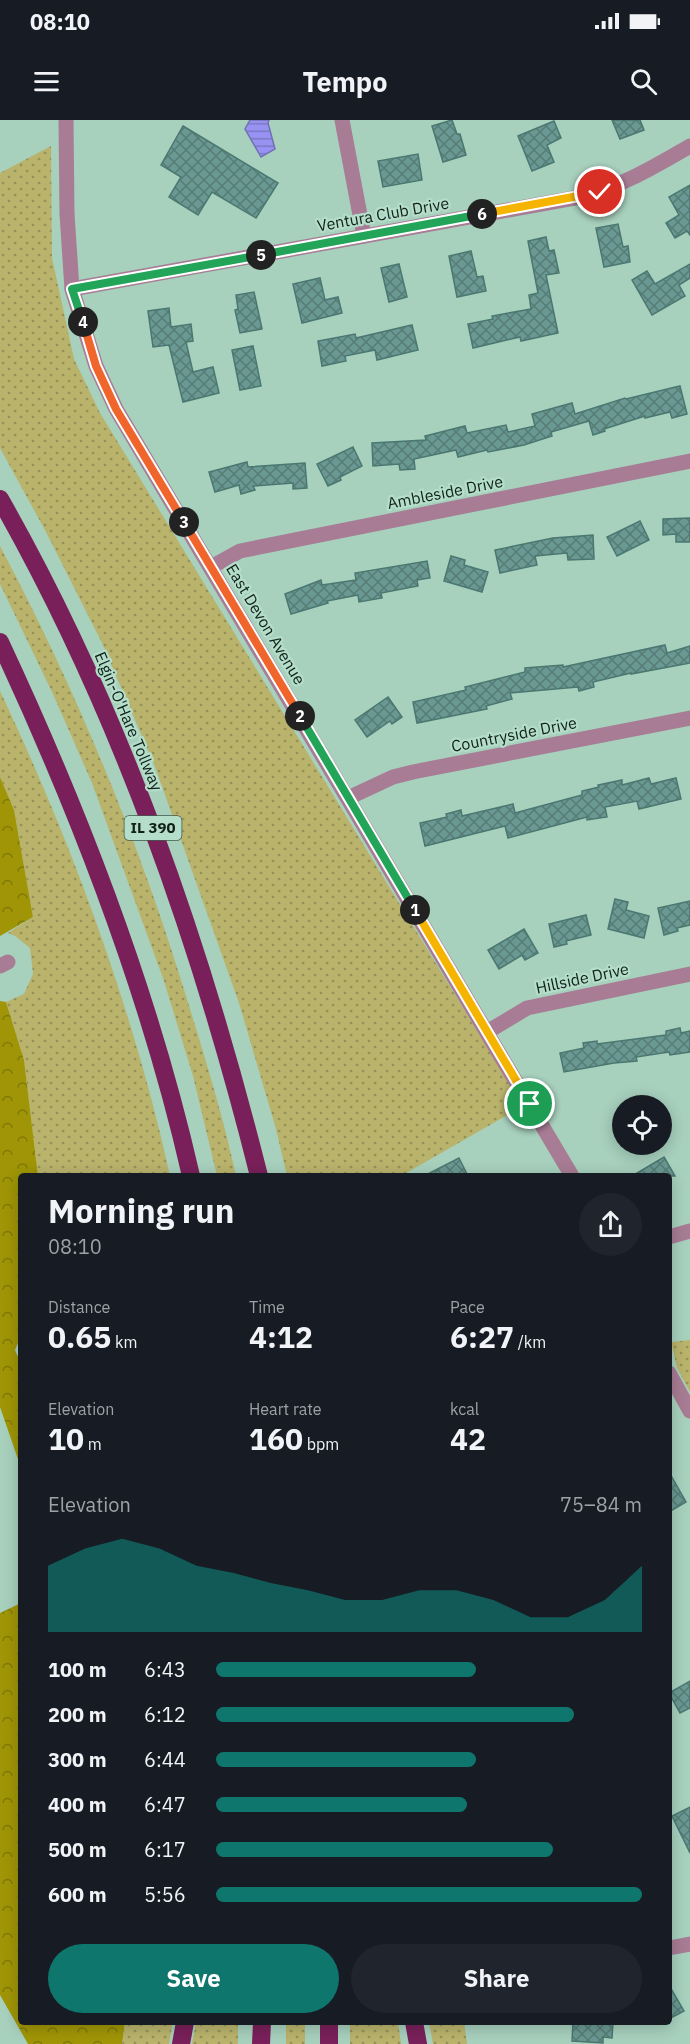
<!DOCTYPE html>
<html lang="en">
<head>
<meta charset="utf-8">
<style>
  :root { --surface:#171b24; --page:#20242c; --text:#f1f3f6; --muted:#9ea1a6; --accent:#0f766e }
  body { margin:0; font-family:"IBM Plex Sans",sans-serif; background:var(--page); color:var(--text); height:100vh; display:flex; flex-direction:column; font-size:22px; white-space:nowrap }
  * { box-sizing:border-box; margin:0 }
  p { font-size:20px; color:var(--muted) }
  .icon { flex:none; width:33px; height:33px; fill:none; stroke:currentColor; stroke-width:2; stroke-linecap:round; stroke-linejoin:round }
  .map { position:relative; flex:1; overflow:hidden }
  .sheet { position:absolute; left:18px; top:1053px; width:654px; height:852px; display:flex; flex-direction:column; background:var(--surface); border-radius:6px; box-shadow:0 3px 15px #0003 }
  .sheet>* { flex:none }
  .controls { position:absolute; left:612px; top:975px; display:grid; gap:12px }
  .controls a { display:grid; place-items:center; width:60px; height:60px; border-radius:50%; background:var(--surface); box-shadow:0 3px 15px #0003; font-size:30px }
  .pin { position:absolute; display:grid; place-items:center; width:51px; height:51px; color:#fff; margin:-26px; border:3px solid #fff; border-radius:50%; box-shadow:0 2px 6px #0007 }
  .km { position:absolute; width:30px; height:30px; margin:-15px; border-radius:50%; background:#222; color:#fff; font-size:16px; line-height:30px; text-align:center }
  .round { display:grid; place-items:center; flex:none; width:63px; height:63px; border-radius:32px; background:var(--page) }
  .summary { display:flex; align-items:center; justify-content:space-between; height:102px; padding:0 30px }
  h1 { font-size:33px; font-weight:800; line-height:45px }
  .stats { display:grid; grid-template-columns:repeat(3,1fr); gap:9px; height:102px; padding:6px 30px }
  .stats div { display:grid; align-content:center }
  .stats b { font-size:30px; font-weight:800 }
  .stats small { font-size:16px; font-weight:400 }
  .stats p { font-size:16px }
  .chart { height:168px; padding:12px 30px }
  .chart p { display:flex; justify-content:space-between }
  .chart svg { width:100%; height:108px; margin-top:6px; fill:var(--accent); opacity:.7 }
  .action { display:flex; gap:12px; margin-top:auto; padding:12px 30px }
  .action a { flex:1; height:69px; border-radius:36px; background:var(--accent); color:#fff; font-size:24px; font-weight:800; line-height:69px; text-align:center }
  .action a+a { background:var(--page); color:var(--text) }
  ul { padding:0 30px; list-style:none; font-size:20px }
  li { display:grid; grid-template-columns:96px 72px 1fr; align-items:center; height:45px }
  li i { height:15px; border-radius:8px; background:var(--accent) }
  .status { display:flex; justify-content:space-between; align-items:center; height:42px; padding:0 30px; background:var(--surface); direction:ltr }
  .status svg { height:16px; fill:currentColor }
  header { display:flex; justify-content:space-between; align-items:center; height:78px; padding:0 30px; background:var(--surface); font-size:27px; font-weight:800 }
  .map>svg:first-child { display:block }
  .grass { fill:url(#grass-dots) }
  .forest { fill:url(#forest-crowns) }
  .water { fill:url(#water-rules); stroke:#7071b2; stroke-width:1.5 }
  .building { fill:url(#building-cross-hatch); stroke:#4a7871; stroke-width:1.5 }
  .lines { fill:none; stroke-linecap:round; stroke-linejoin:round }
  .minor { stroke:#a77c94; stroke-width:15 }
  .motorway { stroke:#79205a; stroke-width:18 }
  .split-1-casing { stroke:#fff; stroke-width:12 }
  .split-2-casing { stroke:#fff; stroke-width:12 }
  .split-3-casing { stroke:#fff; stroke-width:12 }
  .split-4-casing { stroke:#fff; stroke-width:12 }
  .split-5-casing { stroke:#fff; stroke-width:12 }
  .split-6-casing { stroke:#fff; stroke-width:12 }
  .split-7-casing { stroke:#fff; stroke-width:12 }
  .split-1 { stroke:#f5b400; stroke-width:8 }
  .split-2 { stroke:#22a559; stroke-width:8 }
  .split-3 { stroke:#f0652b; stroke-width:8 }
  .split-4 { stroke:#f0652b; stroke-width:8 }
  .split-5 { stroke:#22a559; stroke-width:8 }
  .split-6 { stroke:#22a559; stroke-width:8 }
  .split-7 { stroke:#f5b400; stroke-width:8 }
  .labels { text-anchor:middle; stroke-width:4.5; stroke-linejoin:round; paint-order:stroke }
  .shield { fill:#b4ddca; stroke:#42594f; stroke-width:1.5 }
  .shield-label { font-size:15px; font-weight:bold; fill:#11211a }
  .street-label { font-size:16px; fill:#11211a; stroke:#b4ddca }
</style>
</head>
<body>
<div class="status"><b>08:10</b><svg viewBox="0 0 49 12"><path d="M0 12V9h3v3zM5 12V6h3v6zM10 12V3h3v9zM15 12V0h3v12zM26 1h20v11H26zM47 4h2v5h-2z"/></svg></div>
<header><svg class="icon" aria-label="menu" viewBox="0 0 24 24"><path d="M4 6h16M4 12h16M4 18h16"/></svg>Tempo<svg class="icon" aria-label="search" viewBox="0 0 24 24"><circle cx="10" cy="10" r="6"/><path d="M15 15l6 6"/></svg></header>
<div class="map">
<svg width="690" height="1924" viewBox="0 0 690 1924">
  <defs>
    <pattern id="grass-dots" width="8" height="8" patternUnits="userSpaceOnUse" patternTransform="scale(1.5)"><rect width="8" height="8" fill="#b9b36c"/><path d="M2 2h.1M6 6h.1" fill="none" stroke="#959158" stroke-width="1.8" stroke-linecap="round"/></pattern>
    <pattern id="forest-crowns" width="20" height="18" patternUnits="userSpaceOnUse" patternTransform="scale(1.5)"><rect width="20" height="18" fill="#9f9506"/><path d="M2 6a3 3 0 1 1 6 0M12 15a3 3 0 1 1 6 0" fill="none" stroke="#807906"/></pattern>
    <pattern id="water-rules" width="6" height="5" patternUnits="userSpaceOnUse" patternTransform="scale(1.5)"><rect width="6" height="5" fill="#9893f3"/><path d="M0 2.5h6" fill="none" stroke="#7b78c4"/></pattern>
    <pattern id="building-cross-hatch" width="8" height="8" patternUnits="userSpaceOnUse" patternTransform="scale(1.5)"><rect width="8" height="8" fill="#6a9892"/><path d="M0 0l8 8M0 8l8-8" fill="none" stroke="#567c76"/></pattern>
  </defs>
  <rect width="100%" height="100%" fill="#a7d0bd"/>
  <!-- grass -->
  <g class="grass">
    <path d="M51,26L52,138L74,239L100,293L523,986L401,1056H287L276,1009L239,883L154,644L102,523L45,410L0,328V53Z"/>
    <path d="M0,426C78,573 142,729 190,889C207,944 224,1000 236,1056H217L193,956L164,861L92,663L53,574L0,464Z"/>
    <path d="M0,571C72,723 134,892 170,1056H38L24,940L6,882L24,874L33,854L30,828L15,816L8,813L33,797L14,690L0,657Z"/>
    <path d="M690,1220V1272L677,1248L671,1222Z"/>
    <path d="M125,1902H173L169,1924H122Z"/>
    <path d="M196,1902H238V1924H192Z"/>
    <rect x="286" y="1902" width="19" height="22"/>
    <path d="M350,1902H398L401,1924H350Z"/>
    <path d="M429,1902H464L467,1924H433Z"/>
  </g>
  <!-- forest -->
  <g class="forest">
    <path d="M0,657L14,690L33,797L0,816Z"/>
    <path d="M0,881L6,882L24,940L38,1056H21V1216L15,1230L21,1244V1348L0,1287Z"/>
    <path d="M21,1483V1902H125L122,1924H28L0,1875V1493Z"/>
  </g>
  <!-- water -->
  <path class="water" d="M250,0H269L268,3L275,29L261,37L245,9Z"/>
  <!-- building -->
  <g class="building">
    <path d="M452,0L457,14H460L466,35L443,42L432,6Z"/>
    <path d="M612,0H640L644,10L620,19Z"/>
    <path d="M554,1L561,18L547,25L554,42L532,51L518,16Z"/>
    <path d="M183,6L278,63L256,98L212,72L198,95L169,77L181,57L161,45Z"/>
    <path d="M418,34L422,60L383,67L378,41Z"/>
    <path d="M690,65V115L687,111L675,118L666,103L679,95L669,77Z"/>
    <path d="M618,104L623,127L628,126L630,142L604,147L596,108Z"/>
    <path d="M546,117L549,131L554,130L559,153L546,155L558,213L521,221L520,217L473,228L468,204L493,199L492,196L531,189L529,175L538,173L528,121Z"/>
    <path d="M471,131L477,157L483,156L486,171L457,177L449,136Z"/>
    <path d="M399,144L407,177L389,182L381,148Z"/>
    <path d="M690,144V158L679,165L685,176L652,195L632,160L647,151L655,164Z"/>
    <path d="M320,158L325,180L338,177L342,193L302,203L293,164Z"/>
    <path d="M254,172L262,209L240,213L235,190L238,189L236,175Z"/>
    <path d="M169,188L171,207L191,204L193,221L186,222L193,252L213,247L219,273L183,282L169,225L153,227L148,191Z"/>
    <path d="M412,205L418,230L377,240L375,230L345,236L346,241L322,246L318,221L355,214L356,218Z"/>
    <path d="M253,226L261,266L240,270L232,230Z"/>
    <path d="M680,266L687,294L672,298L670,292L645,298V296L604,309L605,311L593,315L589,301L551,312L552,316L524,325L488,332L487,330L458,337L456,330L414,339L415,349L400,350L399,344L373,346L372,323L426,320L425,316L465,306L467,313L506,305L508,312L535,306L532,294L572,283L575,294L625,278L626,279Z"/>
    <path d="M353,327L362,346L340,357L341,360L328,366L317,344Z"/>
    <path d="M247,342L248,347L305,343L307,368L293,369V363L253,366L255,370L241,374L239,365L215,372L209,352Z"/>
    <path d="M690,398V422H676V414L663,415V399Z"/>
    <path d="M640,401L649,420L617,436L607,417Z"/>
    <path d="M593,415L594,439L568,440L567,433L535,436L537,445L500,453L495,430L553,418Z"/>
    <path d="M451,436L465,440L464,445L488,452L482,472L444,461Z"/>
    <path d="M427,441L430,458L417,460L418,466L381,473L382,478L359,482L358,475L327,481L328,483L291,494L285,474L321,460L322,465L356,460L355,453Z"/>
    <path d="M665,525L667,533L690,526V543L631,554V553L593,562L594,567L579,571L578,567L510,573L512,579L486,586L487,589L417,603L413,582L466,570L465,567L525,552V548L563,545V547Z"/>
    <path d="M388,577L402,597L392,604L390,601L367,617L355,600Z"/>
    <path d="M649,658L651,664L676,658L681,679L639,689L637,681L605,687L607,697L587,700V697L508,718L505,706L425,726L420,703L447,697L446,694L461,690L462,696L513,684L515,693L582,675V671L599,667L598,665L622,660V665Z"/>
    <path d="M615,779L628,782L626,790L649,796L644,818L608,809Z"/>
    <path d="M690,781V805L677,808L678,811L664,815L658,788Z"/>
    <path d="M586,795L591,815L566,821L567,824L554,827L549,804Z"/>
    <path d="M524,809L538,833L525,840L522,835L499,849L488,830Z"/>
    <path d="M680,908L681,913L690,911V932L670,935L669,932L636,937L637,941L614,943L564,952L560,933L584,928L583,923L597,921V924L666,915V911Z"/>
    <path d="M664,1037L675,1056H632Z"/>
    <path d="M459,1038L468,1056H424Z"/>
    <path d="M669,1352L686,1382L669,1392Z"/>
    <path d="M690,1561V1588L680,1593L669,1573Z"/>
    <path d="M690,1687V1733L672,1696Z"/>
    <path d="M669,1865L684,1891L669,1899Z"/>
    <path d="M573,1902H613L612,1918L603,1917V1923L572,1921Z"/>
  </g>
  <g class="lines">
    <!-- minor -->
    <g class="minor">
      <path d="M66,0L67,94L72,169L96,246L116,289L572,1056"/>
      <path d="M342,0L364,116"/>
      <path d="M72,169L580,77C620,67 654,47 690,26"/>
      <path d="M211,447L240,431L690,341"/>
      <path d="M348,678L393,657L413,652L690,598"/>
      <path d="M0,846L8,842"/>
      <path d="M487,912L527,888L690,854"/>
      <path d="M669,1117L690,1111"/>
      <path d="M669,1253L690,1291"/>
      <path d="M669,1828L690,1824"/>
    </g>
    <!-- motorway -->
    <g class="motorway">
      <path d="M0,379C120,590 200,821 259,1056"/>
      <path d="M0,522C80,693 149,871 191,1056"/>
      <path d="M329,1902V1924"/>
      <path d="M414,1902L418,1924"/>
      <path d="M181,1924L185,1902"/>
      <path d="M261,1924L262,1902"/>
    </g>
  </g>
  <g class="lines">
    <!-- split-1 casing -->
    <g class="split-1-casing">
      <path id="split-1" d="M415,790L530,984"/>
    </g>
    <!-- split-2 casing -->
    <g class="split-2-casing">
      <path id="split-2" d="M300,596L415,790"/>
    </g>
    <!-- split-3 casing -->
    <g class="split-3-casing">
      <path id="split-3" d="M184,402L300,596"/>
    </g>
    <!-- split-4 casing -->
    <g class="split-4-casing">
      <path id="split-4" d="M83,202L96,246L116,289L184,402"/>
    </g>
    <!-- split-5 casing -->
    <g class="split-5-casing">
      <path id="split-5" d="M83,202L72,169L261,135"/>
    </g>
    <!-- split-6 casing -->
    <g class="split-6-casing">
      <path id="split-6" d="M261,135L482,94"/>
    </g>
    <!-- split-7 casing -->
    <g class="split-7-casing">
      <path id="split-7" d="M482,94L600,72"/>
    </g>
    <!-- split-1 -->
    <use href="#split-1" class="split-1"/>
    <!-- split-2 -->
    <use href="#split-2" class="split-2"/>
    <!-- split-3 -->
    <use href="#split-3" class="split-3"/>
    <!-- split-4 -->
    <use href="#split-4" class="split-4"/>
    <!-- split-5 -->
    <use href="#split-5" class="split-5"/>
    <!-- split-6 -->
    <use href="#split-6" class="split-6"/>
    <!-- split-7 -->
    <use href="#split-7" class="split-7"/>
  </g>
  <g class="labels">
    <!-- shield labels -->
    <rect class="shield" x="124.5" y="696" width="57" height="24" rx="4.5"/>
    <g class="shield-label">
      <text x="153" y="713">IL 390</text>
    </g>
    <!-- street labels -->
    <g class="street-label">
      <text transform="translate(383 94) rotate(-10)" y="6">Ventura Club Drive</text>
      <text transform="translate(445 372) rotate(-11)" y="6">Ambleside Drive</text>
      <text transform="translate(266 504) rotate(59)" y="6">East Devon Avenue</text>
      <text transform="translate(129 601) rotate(67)" y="6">Elgin-O'Hare Tollway</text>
      <text transform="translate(514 614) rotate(-11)" y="6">Countryside Drive</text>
      <text transform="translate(582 858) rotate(-12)" y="6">Hillside Drive</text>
    </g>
  </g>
</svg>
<div class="controls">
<a><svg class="icon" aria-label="locate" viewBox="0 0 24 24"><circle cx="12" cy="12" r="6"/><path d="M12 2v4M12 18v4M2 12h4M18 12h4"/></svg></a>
</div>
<div class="pin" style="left:530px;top:984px;background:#1e9e55"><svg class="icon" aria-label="arrive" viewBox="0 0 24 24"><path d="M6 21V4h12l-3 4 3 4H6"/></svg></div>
<div class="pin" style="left:600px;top:72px;background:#d93025"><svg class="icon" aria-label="check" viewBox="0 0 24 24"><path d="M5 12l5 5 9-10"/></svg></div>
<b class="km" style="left:415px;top:790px">1</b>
<b class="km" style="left:300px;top:596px">2</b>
<b class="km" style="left:184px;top:402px">3</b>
<b class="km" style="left:83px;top:202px">4</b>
<b class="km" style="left:261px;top:135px">5</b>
<b class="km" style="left:482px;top:94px">6</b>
<section class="sheet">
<div class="summary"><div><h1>Morning run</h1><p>08:10</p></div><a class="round"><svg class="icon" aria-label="share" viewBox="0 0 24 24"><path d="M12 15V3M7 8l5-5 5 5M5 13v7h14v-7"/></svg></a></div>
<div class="stats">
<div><p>Distance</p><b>0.65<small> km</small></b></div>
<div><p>Time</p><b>4:12</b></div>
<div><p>Pace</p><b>6:27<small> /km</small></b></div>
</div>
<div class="stats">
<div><p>Elevation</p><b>10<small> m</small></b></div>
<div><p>Heart rate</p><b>160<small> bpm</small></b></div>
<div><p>kcal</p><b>42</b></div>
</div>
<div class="chart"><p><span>Elevation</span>75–84 m</p>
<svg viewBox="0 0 160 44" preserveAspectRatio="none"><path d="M0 44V17L10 10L20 6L30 10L40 17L50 20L60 24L70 27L80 31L90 31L100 27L110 27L120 31L130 38L140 38L150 31L160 17V44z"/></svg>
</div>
<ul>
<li><b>100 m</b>6:43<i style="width:61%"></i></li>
<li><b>200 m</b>6:12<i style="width:84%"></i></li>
<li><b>300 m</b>6:44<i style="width:61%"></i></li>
<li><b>400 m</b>6:47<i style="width:59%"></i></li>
<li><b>500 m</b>6:17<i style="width:79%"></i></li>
<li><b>600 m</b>5:56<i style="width:100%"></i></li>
</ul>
<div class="action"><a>Save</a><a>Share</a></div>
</section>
</div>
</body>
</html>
